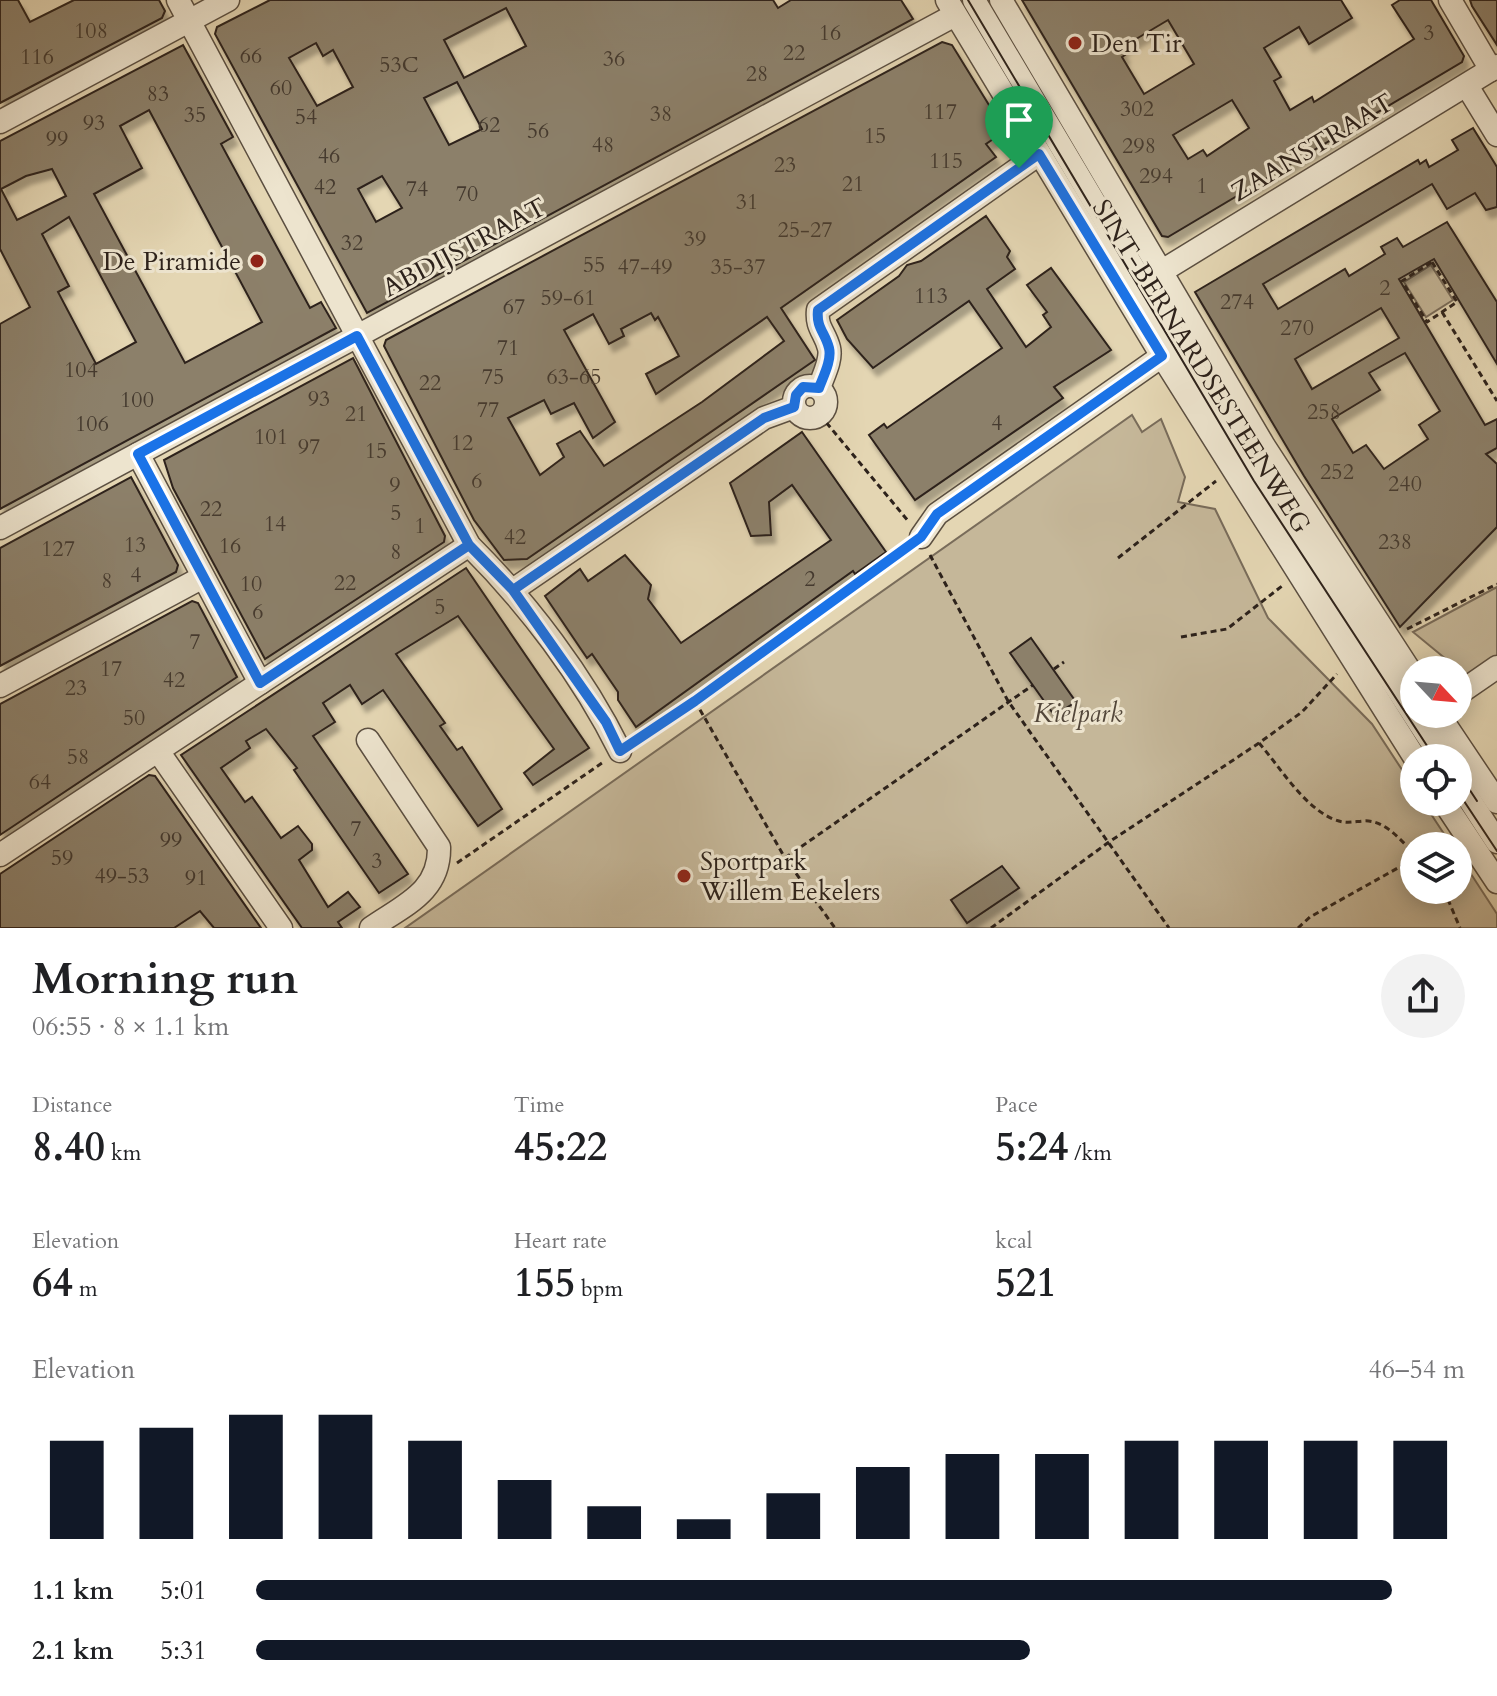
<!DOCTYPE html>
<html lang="en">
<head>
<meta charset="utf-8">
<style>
  :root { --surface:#fff; --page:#f2f2f2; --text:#202124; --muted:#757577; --accent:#111827 }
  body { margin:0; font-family:Cardo,serif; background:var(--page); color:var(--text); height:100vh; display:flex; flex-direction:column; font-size:30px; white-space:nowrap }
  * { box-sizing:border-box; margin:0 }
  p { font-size:26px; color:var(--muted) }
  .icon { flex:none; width:44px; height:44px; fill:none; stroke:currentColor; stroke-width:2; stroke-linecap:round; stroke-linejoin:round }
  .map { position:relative; height:928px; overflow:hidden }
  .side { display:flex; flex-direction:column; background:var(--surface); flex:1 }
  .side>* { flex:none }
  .needle { width:52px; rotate:116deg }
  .fabs { position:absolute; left:1400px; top:656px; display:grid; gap:16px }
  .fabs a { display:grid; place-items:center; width:72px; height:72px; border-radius:50%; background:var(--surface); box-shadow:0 4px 20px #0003; font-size:40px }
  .pin { position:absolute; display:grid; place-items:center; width:68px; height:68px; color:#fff; margin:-82px -34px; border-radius:50% 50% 50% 0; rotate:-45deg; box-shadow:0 0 8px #0007 }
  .pin .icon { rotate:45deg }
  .round { display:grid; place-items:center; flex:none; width:84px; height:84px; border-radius:42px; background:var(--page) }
  .head { display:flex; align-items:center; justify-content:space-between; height:136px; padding:0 32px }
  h1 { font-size:44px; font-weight:600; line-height:60px }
  .figures { display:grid; grid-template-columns:repeat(3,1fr); gap:12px; height:136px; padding:8px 32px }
  .figures div { display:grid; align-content:center }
  .figures b { font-size:40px; font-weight:600 }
  .figures small { font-size:22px; font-weight:400 }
  .figures p { font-size:22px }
  .chart { height:224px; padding:16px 32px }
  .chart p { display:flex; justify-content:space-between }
  .chart svg { width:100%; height:144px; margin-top:8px; stroke:var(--accent); stroke-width:6 }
  ul { padding:0 32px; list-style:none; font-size:26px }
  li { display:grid; grid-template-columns:128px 96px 1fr; align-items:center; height:60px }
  li i { height:20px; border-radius:10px; background:var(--accent) }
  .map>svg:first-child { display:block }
  .green { fill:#c5b799; stroke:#796c5a; stroke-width:2 }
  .building { fill:#8c806a; stroke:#2d221b; stroke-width:2; fill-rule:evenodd; filter:url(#shadow) }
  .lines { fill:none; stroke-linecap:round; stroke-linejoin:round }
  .minor-casing { stroke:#5b4f41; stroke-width:25 }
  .path { stroke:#2d221b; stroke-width:3; stroke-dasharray:6 4; stroke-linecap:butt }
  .minor { stroke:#ede4ce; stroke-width:22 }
  .tram { stroke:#2d221b; stroke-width:2 }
  .route-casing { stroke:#fff; stroke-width:16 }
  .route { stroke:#1a73e8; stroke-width:10 }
  .poi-dot { fill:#8f2418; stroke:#ede4ce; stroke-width:3 }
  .labels { text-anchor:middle; stroke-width:6; stroke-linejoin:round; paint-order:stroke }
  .number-label { font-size:22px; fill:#453a2f }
  .poi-label { font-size:26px; fill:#2d221b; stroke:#ede4ce; text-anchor:start }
  .street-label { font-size:26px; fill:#2d221b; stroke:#ede4ce }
  .park-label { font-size:26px; font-style:italic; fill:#53473a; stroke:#ede4ce }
</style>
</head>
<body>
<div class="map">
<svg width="1497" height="928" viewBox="0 0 1497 928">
  <defs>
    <filter id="shadow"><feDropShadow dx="4.5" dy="8" stdDeviation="2" flood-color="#0004"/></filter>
  </defs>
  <rect width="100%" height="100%" fill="#e4d6b3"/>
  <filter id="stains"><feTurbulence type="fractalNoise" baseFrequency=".0025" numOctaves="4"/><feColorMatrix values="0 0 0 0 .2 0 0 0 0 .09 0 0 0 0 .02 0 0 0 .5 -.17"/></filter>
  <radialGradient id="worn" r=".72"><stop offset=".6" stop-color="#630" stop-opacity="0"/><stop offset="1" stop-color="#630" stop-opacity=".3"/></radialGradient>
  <!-- green -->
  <g class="green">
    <path d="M1431,265L1453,300L1426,317L1404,282Z"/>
    <path d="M1132,415L1142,432L1161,419L1185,477L1178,502L1215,509L1268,618L1372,724L1414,788V802H1423L1452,846H1414V890H1458V854L1497,914V928H405Z"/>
    <path d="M1497,587V659L1469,678L1413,632Z"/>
  </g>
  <!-- building -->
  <g class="building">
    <path d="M0,0H18L30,22L74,0H159L165,11L162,18L0,103Z"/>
    <path d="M270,0H773L778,8L791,0H901L913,19L367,313L215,34L217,27ZM506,8L526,46L464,78L444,40ZM316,43L323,56L333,50L353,87L317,106L289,58ZM457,82L482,129L449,145L424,98ZM382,176L402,208L376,222L358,189Z"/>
    <path d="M1022,0H1341L1352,18L1309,44L1299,27L1264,48L1281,77L1274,81L1290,110L1312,97L1314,102L1414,39L1392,5L1400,0H1431L1464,56L1462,62L1168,237L1162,236ZM1168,20L1194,64L1144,94L1122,57L1125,55L1121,48ZM1232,100L1249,128L1207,156L1203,150L1188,159L1173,135Z"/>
    <path d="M1470,0H1497V45L1472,6Z"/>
    <path d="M942,42L952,45L1005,131L986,144L996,157L781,308L815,360L527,559L504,560L474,520L384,346L386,340ZM651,313L655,320L658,317L679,356L646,374L656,394L767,317L784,341L702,402L604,466L580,431L557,444L564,457L540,475L508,418L544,400L551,414L574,403L593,438L615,422L564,330L593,314L609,344L624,336L621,329Z"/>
    <path d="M183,45L233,137L221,144L310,308L321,302L336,328L0,509V324L30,307L0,249V141ZM149,110L262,322L185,363L94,194L142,168L120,126ZM52,169L66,196L17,220L1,189L26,176ZM69,217L136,342L96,364L58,292L69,286L42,234Z"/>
    <path d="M1473,128L1497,167V207L1486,210L1475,193L1447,209L1432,184L1263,284L1278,309L1345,269L1349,276L1385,254L1381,247L1397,238L1403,247L1447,222L1497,302V364L1434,259L1399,279L1485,425L1497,419V448L1486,454L1497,464V527L1400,627L1304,476L1195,292L1418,160L1420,164L1426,160L1429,167L1458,150L1452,140ZM1381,308L1399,338L1312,389L1295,359ZM1405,353L1440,411L1419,425L1428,439L1384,469L1366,445L1353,453L1332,419L1380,390L1369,373Z"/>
    <path d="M986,216L1010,251L1007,257L1015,269L987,289L1026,347L1051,327L1043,315L1047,312L1027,285L1051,268L1111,350L1054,387L1063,398L915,500L869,435L884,424L887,428L1002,348L969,301L873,368L847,339L837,320L899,276L907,265L921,261Z"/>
    <path d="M353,358L445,536L444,542L265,659L173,488L164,460Z"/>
    <path d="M802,432L886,552L855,574L853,571L636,727L618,700V692L592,654L587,658L545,596L580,569L588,581L625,555L651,585L648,599L681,643L831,540L792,485L769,502L771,535L751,536L730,483Z"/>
    <path d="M131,477L178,565L176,572L0,666V548Z"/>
    <path d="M466,568L589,748L533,785L524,773L554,749L458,616L396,654L445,723L440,726L457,750L462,747L502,809L478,826L383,690L362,704L350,685L323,703L335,722L313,736L408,874L379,893L294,770L297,768L266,729L246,741L250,748L221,768L245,802L252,797L281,838L298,826L312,844V850L299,860L328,907L348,892L360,907L338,922L342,928H302L181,755Z"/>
    <path d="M192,601L198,603L237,677L0,835V704Z"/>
    <path d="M1031,638L1076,702L1054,715L1010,653Z"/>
    <path d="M149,775L155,776L261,928H214L200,911L174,928H0V874Z"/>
    <path d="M1002,866L1019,888L967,923L951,900Z"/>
  </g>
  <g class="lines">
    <!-- minor casing -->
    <g class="minor-casing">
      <g id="minor">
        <path d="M178,0L469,545C528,604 583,676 620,751"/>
        <path d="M947,0L1162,356L1415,758"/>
        <path d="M974,0L1243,452L1442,758"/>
        <path d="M1001,0L1264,446L1414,677"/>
        <path d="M1450,0L1491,70"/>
        <path d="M1467,86L1497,135"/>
        <path d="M0,122L228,0"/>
        <path d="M1149,279L1497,66"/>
        <circle cx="810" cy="402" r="16"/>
        <path d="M819,388C823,376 832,360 829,348C825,332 816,328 818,310L1039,154"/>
        <path d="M138,454L260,683"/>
        <path d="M0,528L955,15"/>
        <path d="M921,537L937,514L1162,356"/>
        <path d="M513,590L764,418L794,407"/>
        <path d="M0,686L203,577"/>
        <path d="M1458,694L1497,667"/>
        <path d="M1438,714L1497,802"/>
        <path d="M368,740L439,847C440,892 404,905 371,928"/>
        <path d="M158,751L281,928"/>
        <path d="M1458,782L1497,842"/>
        <path d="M1444,802L1497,882"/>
        <path d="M0,855L469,545"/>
      </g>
    </g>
    <!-- path -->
    <g class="path">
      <path d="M1432,262L1457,302L1427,322L1402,281Z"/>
      <path d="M1442,312L1497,401"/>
      <path d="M820,415L909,522"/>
      <path d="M930,555L1008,701L1169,928"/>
      <path d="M1118,558L1216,481"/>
      <path d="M1407,629L1497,584"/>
      <path d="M1181,637L1227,629L1282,586"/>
      <path d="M1054,669L1064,662"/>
      <path d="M695,701L785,858L835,928"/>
      <path d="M638,739L905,548"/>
      <path d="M1259,743C1280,767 1303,806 1333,819C1345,824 1351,822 1363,821C1384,819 1401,840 1414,854"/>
      <path d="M785,858L1033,685"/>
      <path d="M457,863L602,763"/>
      <path d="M1444,890L1460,928"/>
      <path d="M991,928L1109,842L1259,743L1302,712L1337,674"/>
      <path d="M1298,928L1310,917L1414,859"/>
    </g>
    <!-- minor -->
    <use href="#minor" class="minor"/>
    <!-- tram -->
    <g class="tram">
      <path d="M968,0L1254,481L1435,758"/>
      <path d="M1458,772L1477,801"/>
      <path d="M1458,792L1497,851"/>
    </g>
  </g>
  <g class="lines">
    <!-- route casing -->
    <g class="route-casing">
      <path id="route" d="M1019,168L818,310C816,328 825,332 829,348C832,360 823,377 819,388L803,387L796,395L794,407L764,418L513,590L469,545L260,683L138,454L357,336L469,545L513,590L606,722L620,751L695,701L921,537L937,514L1162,356L1039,154L1019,168"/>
    </g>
    <!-- route -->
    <use href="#route" class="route"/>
  </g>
  <!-- markers -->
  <g class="poi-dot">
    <circle cx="1075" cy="43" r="8"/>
    <circle cx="257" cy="261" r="8"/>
    <circle cx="684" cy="876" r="8"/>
  </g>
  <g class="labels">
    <!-- number labels -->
    <g class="number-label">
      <text x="91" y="38">108</text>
      <text x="830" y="40">16</text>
      <text x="1429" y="40">3</text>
      <text x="794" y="60">22</text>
      <text x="251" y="63">66</text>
      <text x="37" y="64">116</text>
      <text x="614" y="66">36</text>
      <text x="399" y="72">53C</text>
      <text x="757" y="81">28</text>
      <text x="281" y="95">60</text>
      <text x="158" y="101">83</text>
      <text x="1137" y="116">302</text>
      <text x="940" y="119">117</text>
      <text x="661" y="121">38</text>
      <text x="195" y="122">35</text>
      <text x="306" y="124">54</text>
      <text x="94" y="130">93</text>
      <text x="489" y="132">62</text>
      <text x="538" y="138">56</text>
      <text x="875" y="143">15</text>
      <text x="57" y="146">99</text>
      <text x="603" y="152">48</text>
      <text x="1139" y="153">298</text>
      <text x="329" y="163">46</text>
      <text x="946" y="168">115</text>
      <text x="785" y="172">23</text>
      <text x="1156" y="183">294</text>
      <text x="853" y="191">21</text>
      <text x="1202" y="193">1</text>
      <text x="325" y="194">42</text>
      <text x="417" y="196">74</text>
      <text x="467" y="201">70</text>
      <text x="747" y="209">31</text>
      <text x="805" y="237">25-27</text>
      <text x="695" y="246">39</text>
      <text x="352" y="250">32</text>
      <text x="594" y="272">55</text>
      <text x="645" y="274">47-49</text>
      <text x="738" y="274">35-37</text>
      <text x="1385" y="295">2</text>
      <text x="931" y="303">113</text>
      <text x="568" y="305">59-61</text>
      <text x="1237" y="309">274</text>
      <text x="514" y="314">67</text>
      <text x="1297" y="335">270</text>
      <text x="508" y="355">71</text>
      <text x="81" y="377">104</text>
      <text x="493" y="384">75</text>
      <text x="574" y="384">63-65</text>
      <text x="430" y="390">22</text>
      <text x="319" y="406">93</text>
      <text x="137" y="407">100</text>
      <text x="488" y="417">77</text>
      <text x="1324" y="419">258</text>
      <text x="356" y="421">21</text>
      <text x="997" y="430">4</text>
      <text x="92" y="431">106</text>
      <text x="271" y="444">101</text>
      <text x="462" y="450">12</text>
      <text x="309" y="454">97</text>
      <text x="376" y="458">15</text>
      <text x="1337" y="479">252</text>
      <text x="477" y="488">6</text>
      <text x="1405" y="491">240</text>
      <text x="395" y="492">9</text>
      <text x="211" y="516">22</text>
      <text x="396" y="520">5</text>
      <text x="275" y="531">14</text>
      <text x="420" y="533">1</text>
      <text x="515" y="544">42</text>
      <text x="1395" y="549">238</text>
      <text x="135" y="552">13</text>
      <text x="230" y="553">16</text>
      <text x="58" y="556">127</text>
      <text x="396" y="559">8</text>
      <text x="136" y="582">4</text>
      <text x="810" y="586">2</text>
      <text x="107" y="588">8</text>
      <text x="345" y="590">22</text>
      <text x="251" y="591">10</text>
      <text x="440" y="614">5</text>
      <text x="258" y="619">6</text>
      <text x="195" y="649">7</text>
      <text x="111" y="676">17</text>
      <text x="174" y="687">42</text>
      <text x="76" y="695">23</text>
      <text x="134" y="725">50</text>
      <text x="78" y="764">58</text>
      <text x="40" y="789">64</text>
      <text x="356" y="836">7</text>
      <text x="171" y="847">99</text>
      <text x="62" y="865">59</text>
      <text x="377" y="868">3</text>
      <text x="122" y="883">49-53</text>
      <text x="196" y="885">91</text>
    </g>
    <!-- poi labels -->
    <g class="poi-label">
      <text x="1091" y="52">Den Tir</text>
      <text x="241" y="270" text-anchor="end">De Piramide</text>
      <text x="700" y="870">Sportpark<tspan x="700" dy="30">Willem Eekelers</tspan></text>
    </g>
    <!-- street labels -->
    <g class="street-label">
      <text transform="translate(1312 147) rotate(-31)" y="9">ZAANSTRAAT</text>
      <text transform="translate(464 247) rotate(-28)" y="9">ABDIJSTRAAT</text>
      <text transform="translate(1202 366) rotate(58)" y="9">SINT-BERNARDSESTEENWEG</text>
    </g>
    <!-- park labels -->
    <g class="park-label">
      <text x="1078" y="722">Kielpark</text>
    </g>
  </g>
  <rect width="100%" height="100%" filter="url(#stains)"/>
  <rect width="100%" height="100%" fill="url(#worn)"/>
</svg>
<div class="fabs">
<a><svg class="needle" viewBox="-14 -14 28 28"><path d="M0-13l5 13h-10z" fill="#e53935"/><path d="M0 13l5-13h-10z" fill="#757577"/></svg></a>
<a><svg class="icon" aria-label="locate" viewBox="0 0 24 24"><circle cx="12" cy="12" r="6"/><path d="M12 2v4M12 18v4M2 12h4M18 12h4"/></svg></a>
<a><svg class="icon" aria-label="layers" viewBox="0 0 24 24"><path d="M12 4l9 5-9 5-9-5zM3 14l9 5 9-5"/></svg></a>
</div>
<div class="pin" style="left:1019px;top:168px;background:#1e9e55"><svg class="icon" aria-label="arrive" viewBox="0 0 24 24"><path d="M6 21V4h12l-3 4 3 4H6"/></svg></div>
</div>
<section class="side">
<div class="head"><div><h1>Morning run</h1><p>06:55 · 8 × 1.1 km</p></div><a class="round"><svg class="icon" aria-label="share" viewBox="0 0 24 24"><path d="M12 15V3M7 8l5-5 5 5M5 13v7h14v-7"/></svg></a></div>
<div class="figures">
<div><p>Distance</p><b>8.40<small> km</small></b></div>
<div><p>Time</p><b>45:22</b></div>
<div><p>Pace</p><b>5:24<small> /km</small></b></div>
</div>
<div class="figures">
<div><p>Elevation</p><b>64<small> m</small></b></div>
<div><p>Heart rate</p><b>155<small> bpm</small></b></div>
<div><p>kcal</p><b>521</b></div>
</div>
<div class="chart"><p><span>Elevation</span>46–54 m</p>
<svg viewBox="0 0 160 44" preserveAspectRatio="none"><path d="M5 44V14M15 44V10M25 44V6M35 44V6M45 44V14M55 44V26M65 44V34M75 44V38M85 44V30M95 44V22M105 44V18M115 44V18M125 44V14M135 44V14M145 44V14M155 44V14"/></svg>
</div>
<ul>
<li><b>1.1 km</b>5:01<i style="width:94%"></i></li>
<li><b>2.1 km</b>5:31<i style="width:64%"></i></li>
</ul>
</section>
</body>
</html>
